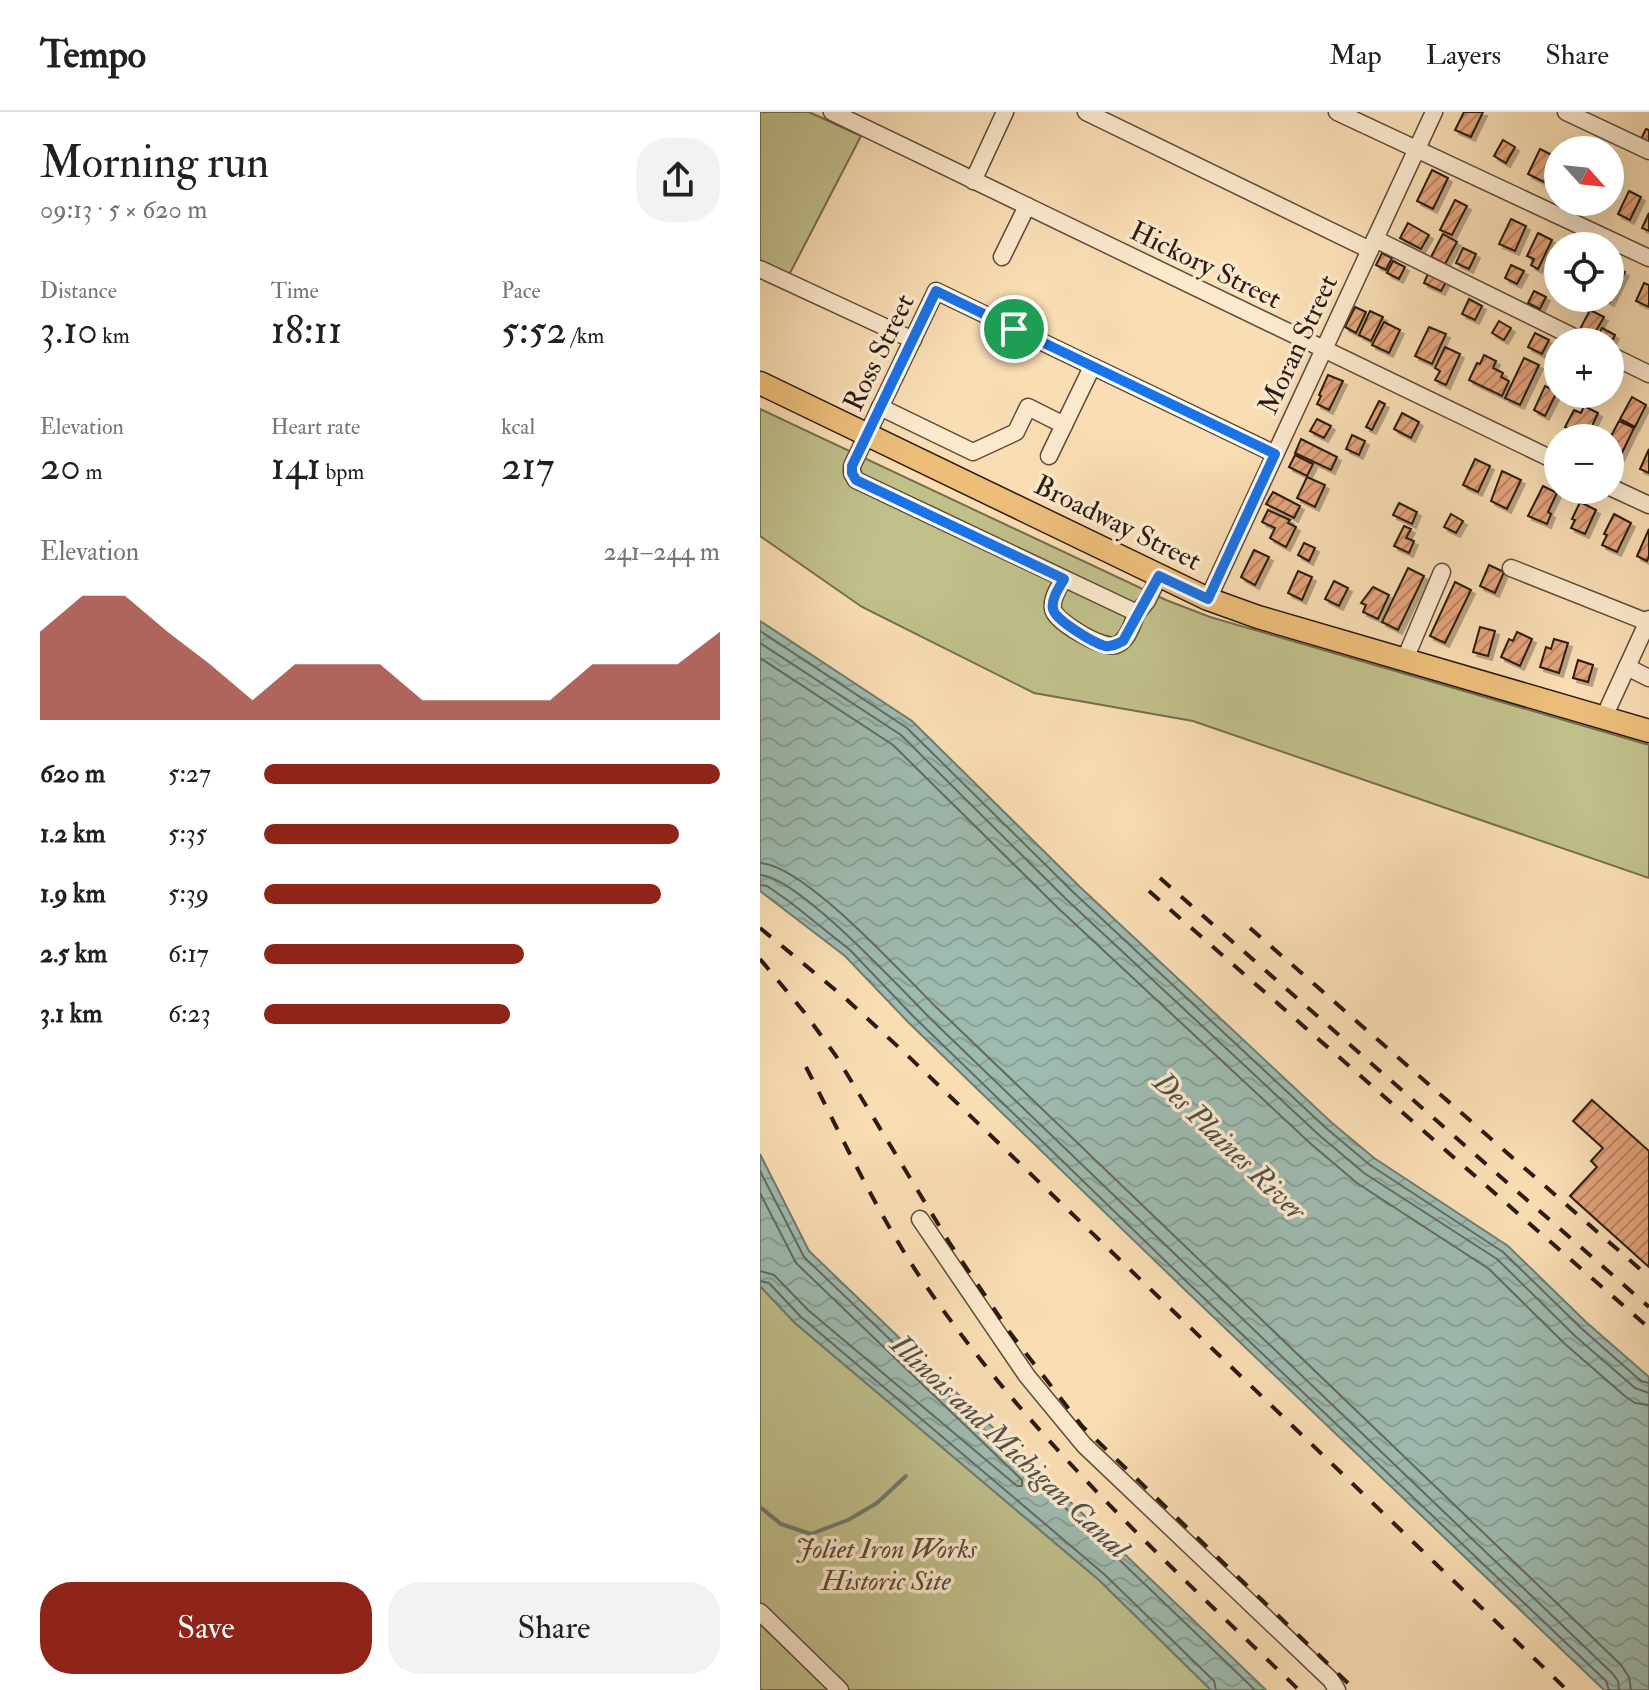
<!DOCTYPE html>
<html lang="en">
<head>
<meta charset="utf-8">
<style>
  :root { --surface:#fff; --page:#f2f2f2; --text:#202124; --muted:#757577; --line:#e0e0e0; --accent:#8f2418 }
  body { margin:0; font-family:"IM FELL Double Pica",serif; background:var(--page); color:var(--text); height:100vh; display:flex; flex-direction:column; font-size:30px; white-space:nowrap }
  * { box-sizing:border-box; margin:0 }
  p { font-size:26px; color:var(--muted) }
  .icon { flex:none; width:44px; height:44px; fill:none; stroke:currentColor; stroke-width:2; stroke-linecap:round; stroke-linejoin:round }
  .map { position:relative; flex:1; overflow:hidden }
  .drawer { display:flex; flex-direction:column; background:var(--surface); width:760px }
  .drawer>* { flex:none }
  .needle { width:52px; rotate:117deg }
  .fabs { position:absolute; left:784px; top:24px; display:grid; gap:16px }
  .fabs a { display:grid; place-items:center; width:80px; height:80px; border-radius:50%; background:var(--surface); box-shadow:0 8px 32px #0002; font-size:40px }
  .pin { position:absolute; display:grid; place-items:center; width:68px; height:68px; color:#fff; margin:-34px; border:4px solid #fff; border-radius:50%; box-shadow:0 2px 8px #0007 }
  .round { display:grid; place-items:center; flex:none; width:84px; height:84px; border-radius:32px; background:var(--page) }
  .head { display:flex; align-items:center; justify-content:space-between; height:136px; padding:0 40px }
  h1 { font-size:44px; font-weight:600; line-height:60px }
  .stats { display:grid; grid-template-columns:repeat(3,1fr); gap:12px; height:136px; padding:8px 40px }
  .stats div { display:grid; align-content:center }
  .stats b { font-size:40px; font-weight:600 }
  .stats small { font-size:22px; font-weight:400 }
  .stats p { font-size:22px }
  .chart { height:224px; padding:16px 40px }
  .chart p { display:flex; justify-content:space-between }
  .chart svg { width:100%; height:144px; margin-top:8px; fill:var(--accent); opacity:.7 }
  .cta { display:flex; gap:16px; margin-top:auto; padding:16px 40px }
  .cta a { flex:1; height:92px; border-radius:32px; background:var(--accent); color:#fff; font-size:32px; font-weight:600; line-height:92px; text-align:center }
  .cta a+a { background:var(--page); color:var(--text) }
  ul { padding:0 40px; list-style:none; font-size:26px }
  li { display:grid; grid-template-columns:128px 96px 1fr; align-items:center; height:60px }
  li i { height:20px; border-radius:10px; background:var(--accent) }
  header { display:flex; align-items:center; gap:48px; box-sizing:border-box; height:112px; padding:0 40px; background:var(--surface); border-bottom:2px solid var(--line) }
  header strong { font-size:38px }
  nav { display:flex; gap:44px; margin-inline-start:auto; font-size:28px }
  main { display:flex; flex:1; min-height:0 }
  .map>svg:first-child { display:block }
  .park { fill:#c0c08b; stroke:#766d4e; stroke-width:2 }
  .water { fill:url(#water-waves); stroke:#707b70; stroke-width:2 }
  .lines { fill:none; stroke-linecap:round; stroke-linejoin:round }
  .shore { stroke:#646a60; stroke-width:2 }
  .stream { stroke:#707b70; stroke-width:4 }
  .building { fill:url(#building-hatch); stroke:#2b1a11; stroke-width:2; filter:url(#shadow) }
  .minor-casing { stroke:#5e4b3a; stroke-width:19 }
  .major-casing { stroke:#2b1a11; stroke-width:25 }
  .minor { stroke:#fbe9ce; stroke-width:16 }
  .major { stroke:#ecbe7a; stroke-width:22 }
  .rail { stroke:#2b1a11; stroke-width:4; stroke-dasharray:14 14; stroke-linecap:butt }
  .route-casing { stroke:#fff; stroke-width:16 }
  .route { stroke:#1a73e8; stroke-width:10 }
  .labels { text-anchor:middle; stroke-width:7; stroke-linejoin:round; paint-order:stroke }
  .street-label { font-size:28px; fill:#2b1a11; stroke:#fbe9ce }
  .park-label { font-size:28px; font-style:italic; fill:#584c36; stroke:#fbe9ce }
  .water-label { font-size:30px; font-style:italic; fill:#535249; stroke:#fbe9ce }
</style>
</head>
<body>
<header>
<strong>Tempo</strong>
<nav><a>Map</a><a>Layers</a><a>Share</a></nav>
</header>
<main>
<section class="drawer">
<div class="head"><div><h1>Morning run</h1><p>09:13 · 5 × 620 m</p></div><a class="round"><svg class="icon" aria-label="share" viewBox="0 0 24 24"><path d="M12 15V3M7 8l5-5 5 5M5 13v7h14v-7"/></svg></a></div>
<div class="stats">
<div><p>Distance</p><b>3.10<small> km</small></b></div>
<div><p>Time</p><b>18:11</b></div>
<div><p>Pace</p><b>5:52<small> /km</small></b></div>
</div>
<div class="stats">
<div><p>Elevation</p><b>20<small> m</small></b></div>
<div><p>Heart rate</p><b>141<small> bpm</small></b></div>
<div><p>kcal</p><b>217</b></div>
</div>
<div class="chart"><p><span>Elevation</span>241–244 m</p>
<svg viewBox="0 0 160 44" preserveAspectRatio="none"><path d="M0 44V17L10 6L20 6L30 17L40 27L50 38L60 27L70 27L80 27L90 38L100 38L110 38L120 38L130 27L140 27L150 27L160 17V44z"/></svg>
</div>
<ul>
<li><b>620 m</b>5:27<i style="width:100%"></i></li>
<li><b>1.2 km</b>5:35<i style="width:91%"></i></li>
<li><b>1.9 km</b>5:39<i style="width:87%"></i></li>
<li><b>2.5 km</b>6:17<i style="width:57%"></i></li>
<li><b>3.1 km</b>6:23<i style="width:54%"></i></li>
</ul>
<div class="cta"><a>Save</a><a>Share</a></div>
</section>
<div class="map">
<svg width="889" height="1578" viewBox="0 0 889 1578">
  <defs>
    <pattern id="water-waves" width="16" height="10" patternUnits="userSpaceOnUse" patternTransform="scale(2)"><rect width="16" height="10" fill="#9ebbb0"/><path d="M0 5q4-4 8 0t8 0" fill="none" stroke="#88a096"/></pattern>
    <pattern id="building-hatch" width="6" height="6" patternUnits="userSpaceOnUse" patternTransform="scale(2)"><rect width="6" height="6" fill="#e6a47b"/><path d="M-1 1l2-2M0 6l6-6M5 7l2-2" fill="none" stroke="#bb8563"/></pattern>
    <filter id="shadow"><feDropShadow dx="4" dy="4" stdDeviation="0" flood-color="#0004"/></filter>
  </defs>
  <rect width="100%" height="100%" fill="#f9ddb3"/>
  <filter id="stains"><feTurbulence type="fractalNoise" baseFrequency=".0025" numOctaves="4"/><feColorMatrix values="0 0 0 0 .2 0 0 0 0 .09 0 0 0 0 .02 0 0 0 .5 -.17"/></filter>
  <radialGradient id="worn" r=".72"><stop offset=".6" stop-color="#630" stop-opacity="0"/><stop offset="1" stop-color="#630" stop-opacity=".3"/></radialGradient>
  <!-- park -->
  <g class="park">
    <path d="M0,0H49L101,24L28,165L0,151Z"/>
    <path d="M0,297L406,488L450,505L889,633V766L433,609L274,581L102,495L0,424Z"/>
    <path d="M0,1174L35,1211L339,1468L451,1578H0Z"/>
  </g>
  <!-- water -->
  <g class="water">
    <path d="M0,509L152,609L319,774L571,1010L614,1046L748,1134L826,1210L889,1265V1578H844L420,1173L148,910L85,844L0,779Z"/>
    <path d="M0,1042L49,1139L506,1578H451L339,1468L35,1211L0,1174Z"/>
  </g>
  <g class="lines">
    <!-- shore -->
    <g class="shore">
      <path d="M0,519L147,616L313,780L566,1016L610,1053L743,1140L821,1216L881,1269L889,1271"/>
      <path d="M0,531L141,623L306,787L559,1023L604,1061L737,1147L815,1224L875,1276L889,1281"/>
      <path d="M0,546L133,633L298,796L551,1032L597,1071L729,1157L805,1232L866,1285L875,1291L889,1293"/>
      <path d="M0,751C45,753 142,862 176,895C403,1115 633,1333 861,1553L869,1565L871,1578"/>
      <path d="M0,763C40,765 146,883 178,914C402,1131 628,1345 853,1562L858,1569L859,1578"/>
      <path d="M0,773L7,774L30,790L90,838L153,904L425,1168L846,1569L849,1578"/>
      <path d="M0,1059L44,1145L495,1578"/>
      <path d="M0,1081L36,1151L262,1368V1374H257L48,1198L14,1163L0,1159"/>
      <path d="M0,1169L9,1171L41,1205L344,1462L454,1569L456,1578"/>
    </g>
    <!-- stream -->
    <path class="stream" d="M0,1395L21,1412L51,1422L88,1408L117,1391L146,1364"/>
  </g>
  <!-- building -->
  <g class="building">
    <path d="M704,0H723L711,25L695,18Z"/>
    <path d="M886,17L889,18V33L880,29Z"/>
    <path d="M743,28L755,35L746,51L734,44Z"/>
    <path d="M780,37L794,44L787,59L791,61L786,71L768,62Z"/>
    <path d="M672,58L688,66L673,97L657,89Z"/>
    <path d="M869,79L881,85L870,108L858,102Z"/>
    <path d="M695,88L707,94L692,123L680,118Z"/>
    <path d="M889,101V119L882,116Z"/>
    <path d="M751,107L766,114L755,139L739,132Z"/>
    <path d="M648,111L669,123L661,137L640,126Z"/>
    <path d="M778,121L792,128L778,157L771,153L774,147L767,144Z"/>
    <path d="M683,122L697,130L685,152L671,145Z"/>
    <path d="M703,136L716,142L709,157L696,151Z"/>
    <path d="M622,141L632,146L626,158L616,153Z"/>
    <path d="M633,149L645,155L639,167L627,161Z"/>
    <path d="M751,153L764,159L757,172L745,166Z"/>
    <path d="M850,153L865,160L850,190L842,186H850Z"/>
    <path d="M669,159L687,168L681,179L664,171Z"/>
    <path d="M884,171L889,173V195L876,189Z"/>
    <path d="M774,179L786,185L780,197L768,191Z"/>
    <path d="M709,187L722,194L715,208L702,202Z"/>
    <path d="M595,195L606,200L596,221L585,215Z"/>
    <path d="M830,198L844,205L833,224L820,217Z"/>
    <path d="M610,199L623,205L611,229L599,223Z"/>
    <path d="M739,209L751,216L744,228L732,221Z"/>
    <path d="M624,210L640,218L629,241L612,233Z"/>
    <path d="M669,215L686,222L672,252L655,244Z"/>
    <path d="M842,216L855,223L850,233V230L835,229Z"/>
    <path d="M775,221L789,228L782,242L768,235Z"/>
    <path d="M685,235L700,242L686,273L675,268L680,259L675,256Z"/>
    <path d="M724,243L736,249L733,256L743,261L741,265L749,269L742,284L709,268L717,251L720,252Z"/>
    <path d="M764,246L779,253L760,293L745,286Z"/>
    <path d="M850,249L860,254L854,266L850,265Z"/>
    <path d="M568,263L583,269L569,298L557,292L561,284L559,283Z"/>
    <path d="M785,274L797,280L785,304L774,298Z"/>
    <path d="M872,285L886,293L875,315L860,307Z"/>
    <path d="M619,289L625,292L612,318L606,315Z"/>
    <path d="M824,294L838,301L827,325L805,315L814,298L821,301Z"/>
    <path d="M642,301L659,310L651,326L634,317Z"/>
    <path d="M557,307L571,314L564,326L550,319Z"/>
    <path d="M859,309L874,316L860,345L850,341V326Z"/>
    <path d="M592,323L605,329L599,343L586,337Z"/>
    <path d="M541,327L577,345L571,358L535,341Z"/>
    <path d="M889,337V361L880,357Z"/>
    <path d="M535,343L553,352L547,364L529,355Z"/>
    <path d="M715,347L730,354L718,380L703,373Z"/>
    <path d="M742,359L761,368L747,397L731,389Z"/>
    <path d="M547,365L565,373L555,395L537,386Z"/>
    <path d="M783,374L797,381L788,400L791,402L787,412L768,404Z"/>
    <path d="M513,380L540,394L534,406L506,392Z"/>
    <path d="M820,390L836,398L825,422L811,416L815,408L812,407Z"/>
    <path d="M639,391L657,400L652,412L633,403Z"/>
    <path d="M508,398L530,408L528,411L536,415L526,435L510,426L515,416L502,410Z"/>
    <path d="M691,402L703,409L696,421L684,415Z"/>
    <path d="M854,402L871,411L857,440L842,433L847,423L844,422Z"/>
    <path d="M644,414L651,417L646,426L654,429L649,441L634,434Z"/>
    <path d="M889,417V444L887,449L877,444Z"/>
    <path d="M544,431L555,436L549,449L538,443Z"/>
    <path d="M494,438L509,445L495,473L481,465Z"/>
    <path d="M729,453L744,460L735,481L720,474Z"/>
    <path d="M648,456L664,464L638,518L622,510Z"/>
    <path d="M538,459L552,465L542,488L528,481Z"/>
    <path d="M574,469L588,476L579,494L565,487Z"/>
    <path d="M695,470L711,478L685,531L670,524Z"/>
    <path d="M613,475L629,483L618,507L603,500L606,493L601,491Z"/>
    <path d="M720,515L735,519L728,544L713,540Z"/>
    <path d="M757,520L772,527L760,554L741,545L749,527L753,529Z"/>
    <path d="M794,527L808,531L799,561L780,555L786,535L791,537Z"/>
    <path d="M818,548L833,553L828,570L813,566Z"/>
    <path d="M832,988L889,1039V1155L810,1084L837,1055L831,1049L843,1036L813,1009Z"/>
  </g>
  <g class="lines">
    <!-- minor casing -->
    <g class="minor-casing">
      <g id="minor">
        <path d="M72,0L798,350"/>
        <path d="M326,0L610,138"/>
        <path d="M577,0L889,146"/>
        <path d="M806,0L889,39"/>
        <path d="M213,69L245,0"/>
        <path d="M615,127L824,230"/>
        <path d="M242,145L267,94"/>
        <path d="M0,157L153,228"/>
        <path d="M850,243L889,262"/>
        <path d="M120,295L213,340L256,320L268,295L304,313"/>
        <path d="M289,344L332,255"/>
        <path d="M850,375L889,393"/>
        <path d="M751,456L887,510"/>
        <path d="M399,464L387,489L377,501L96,368L92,361V354L176,179L515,342"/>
        <path d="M304,467C299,475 291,487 293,497C295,510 344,538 356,533C368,529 372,512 377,501"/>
        <path d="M448,487L674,0"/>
        <path d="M645,547L682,460"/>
        <path d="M867,555L889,566"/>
        <path d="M844,605L889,507"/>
        <path d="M160,1107L267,1264L324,1333L571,1568L577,1578"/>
        <path d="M0,1500L80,1578"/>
      </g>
    </g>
    <!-- major casing -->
    <g class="major-casing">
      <path id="major" d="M0,271L448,487L498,505L889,619"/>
    </g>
    <!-- minor -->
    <use href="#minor" class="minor"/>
    <!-- major -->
    <use href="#major" class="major"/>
    <!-- rail -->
    <g class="rail">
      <path d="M400,766L889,1195"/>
      <path d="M389,779L889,1216"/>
      <path d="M0,816L84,885L146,942L807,1578"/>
      <path d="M490,816L889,1165"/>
      <path d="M0,847L44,900L76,944L189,1130L251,1222L322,1314L595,1578"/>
      <path d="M46,955C83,1027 117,1101 162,1168C267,1323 405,1449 539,1578"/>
    </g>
  </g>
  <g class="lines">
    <!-- route casing -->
    <g class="route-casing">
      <path id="route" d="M176,179L515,342L448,487L399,464L363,529C357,532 352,535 345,534C334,531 295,508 293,497C291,487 299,476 304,467L96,368L92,361V354Z"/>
    </g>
    <!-- route -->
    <use href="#route" class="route"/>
  </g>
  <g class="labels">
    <!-- street labels -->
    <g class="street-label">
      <text transform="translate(446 152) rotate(26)" y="10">Hickory Street</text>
      <text transform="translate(537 232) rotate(-65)" y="10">Moran Street</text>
      <text transform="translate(118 240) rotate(-64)" y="10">Ross Street</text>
      <text transform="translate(358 410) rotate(26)" y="10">Broadway Street</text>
    </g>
    <!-- park labels -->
    <g class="park-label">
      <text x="126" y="1446">Joliet Iron Works<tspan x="126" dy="32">Historic Site</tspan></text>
    </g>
    <!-- water labels -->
    <g class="water-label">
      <text transform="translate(470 1034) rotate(44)" y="10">Des Plaines River</text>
      <text transform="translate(250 1334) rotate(43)" y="10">Illinois and Michigan Canal</text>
    </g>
  </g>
  <rect width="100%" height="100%" filter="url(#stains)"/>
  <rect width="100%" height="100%" fill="url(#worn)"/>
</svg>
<div class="fabs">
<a><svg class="needle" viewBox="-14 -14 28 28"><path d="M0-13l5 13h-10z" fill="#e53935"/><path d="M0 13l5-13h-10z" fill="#757577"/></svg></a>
<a><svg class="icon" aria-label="locate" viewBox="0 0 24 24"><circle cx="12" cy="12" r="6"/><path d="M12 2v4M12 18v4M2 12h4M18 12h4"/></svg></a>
<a>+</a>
<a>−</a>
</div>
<div class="pin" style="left:254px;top:217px;background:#1e9e55"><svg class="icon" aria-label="arrive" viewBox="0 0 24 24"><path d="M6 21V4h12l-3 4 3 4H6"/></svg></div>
</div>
</main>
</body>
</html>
